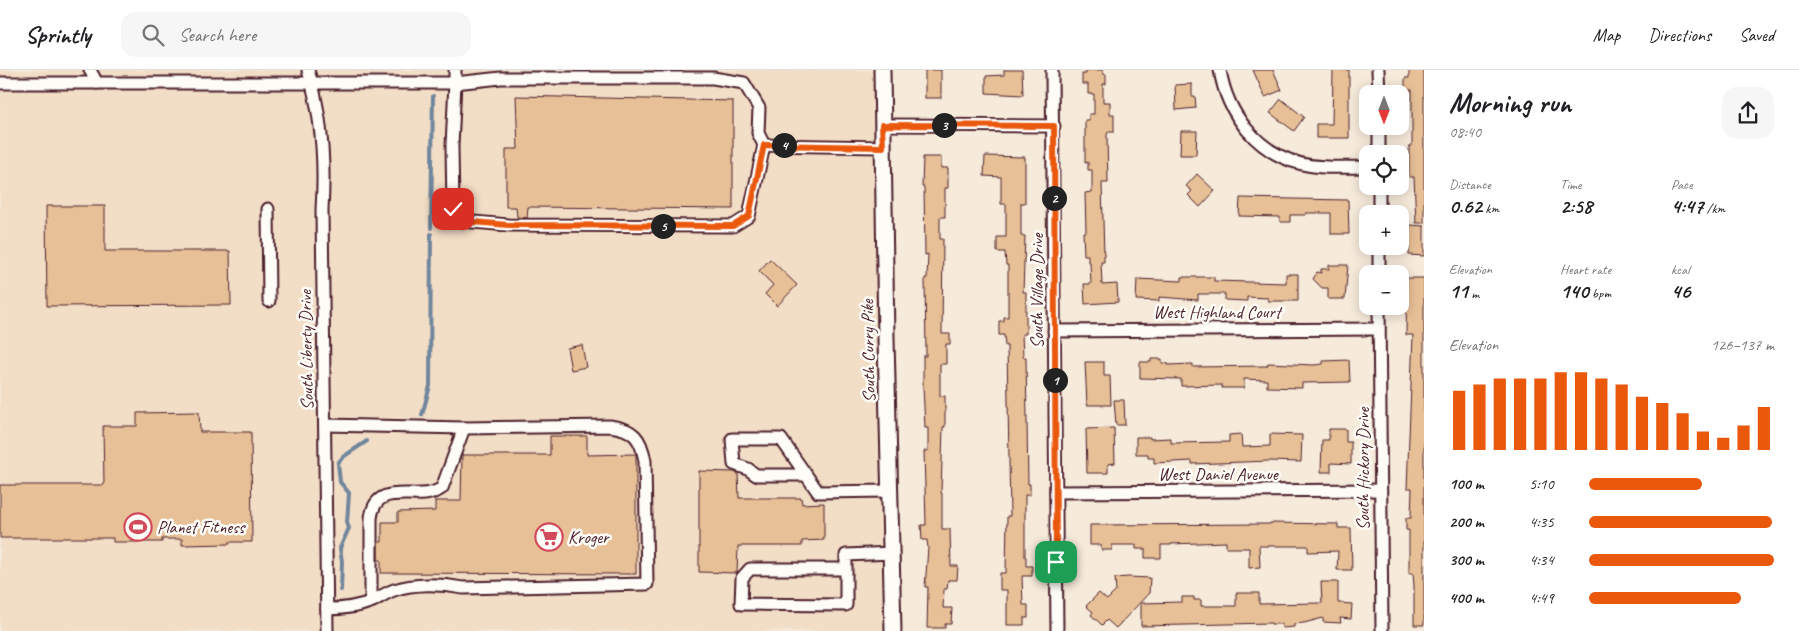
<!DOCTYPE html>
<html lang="en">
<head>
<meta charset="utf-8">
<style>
  :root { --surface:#fff; --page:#f6f6f6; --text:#202124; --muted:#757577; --line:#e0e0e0; --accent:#ea580c }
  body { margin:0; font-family:Caveat,sans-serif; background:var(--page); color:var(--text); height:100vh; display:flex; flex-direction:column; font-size:19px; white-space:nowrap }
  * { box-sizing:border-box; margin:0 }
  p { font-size:16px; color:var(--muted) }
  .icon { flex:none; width:28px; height:28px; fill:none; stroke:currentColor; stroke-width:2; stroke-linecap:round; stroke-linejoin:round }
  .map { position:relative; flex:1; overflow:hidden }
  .sheet { display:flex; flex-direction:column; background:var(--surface); width:375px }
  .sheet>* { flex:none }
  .needle { width:32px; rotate:180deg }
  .controls { position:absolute; left:1359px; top:15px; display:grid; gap:10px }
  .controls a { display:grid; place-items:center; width:50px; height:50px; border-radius:10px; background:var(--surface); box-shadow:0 2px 12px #0003; font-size:25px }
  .pin { position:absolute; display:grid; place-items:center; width:42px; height:42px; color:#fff; margin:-21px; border-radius:10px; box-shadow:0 2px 8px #0006 }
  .km { position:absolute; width:25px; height:25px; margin:-12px; border-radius:50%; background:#222; color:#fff; font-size:14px; line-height:25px; text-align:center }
  .round { display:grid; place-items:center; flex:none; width:52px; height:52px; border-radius:15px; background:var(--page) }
  .head { display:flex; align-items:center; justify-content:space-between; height:85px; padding:0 25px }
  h1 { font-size:28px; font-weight:600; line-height:38px }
  .figures { display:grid; grid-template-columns:repeat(3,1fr); gap:8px; height:85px; padding:5px 25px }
  .figures div { display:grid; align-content:center }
  .figures b { font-size:21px; font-weight:600 }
  .figures small { font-size:14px; font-weight:400 }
  .figures p { font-size:14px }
  .chart { height:140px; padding:10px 25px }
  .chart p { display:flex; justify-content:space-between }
  .chart svg { width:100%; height:90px; margin-top:5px; stroke:var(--accent); stroke-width:6 }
  ul { padding:0 25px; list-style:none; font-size:16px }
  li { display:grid; grid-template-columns:80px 60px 1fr; align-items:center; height:38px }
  li i { height:12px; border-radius:6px; background:var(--accent) }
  header { display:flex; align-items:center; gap:30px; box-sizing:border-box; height:70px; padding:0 25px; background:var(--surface); border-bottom:1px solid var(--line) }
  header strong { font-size:24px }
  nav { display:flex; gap:28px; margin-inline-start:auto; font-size:18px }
  .search { width:350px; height:45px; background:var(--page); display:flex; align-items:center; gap:12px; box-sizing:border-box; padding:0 18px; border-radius:15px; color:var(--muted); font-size:19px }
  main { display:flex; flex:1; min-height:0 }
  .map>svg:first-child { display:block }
  .built { fill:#f2ddc6 }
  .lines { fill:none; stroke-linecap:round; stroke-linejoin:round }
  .stream { stroke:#6f869c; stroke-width:4 }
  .building { fill:#e7c097; stroke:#4a1f2b }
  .minor-casing { stroke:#4a1f2b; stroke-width:15 }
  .major-casing { stroke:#4a1f2b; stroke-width:19 }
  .minor { stroke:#fdfcf7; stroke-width:11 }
  .major { stroke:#fdfcf7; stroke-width:15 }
  .route-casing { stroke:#fff; stroke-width:10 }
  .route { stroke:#ea580c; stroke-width:6 }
  .labels { text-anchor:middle; stroke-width:5; stroke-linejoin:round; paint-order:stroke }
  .street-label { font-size:18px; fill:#4a1f2b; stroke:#fdfcf7 }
  .poi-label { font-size:18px; fill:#4a1f2b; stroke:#fdfcf7; text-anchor:start }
</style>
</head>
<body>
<header>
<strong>Sprintly</strong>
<div class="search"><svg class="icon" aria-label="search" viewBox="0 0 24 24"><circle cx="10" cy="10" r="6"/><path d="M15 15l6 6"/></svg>Search here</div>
<nav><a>Map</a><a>Directions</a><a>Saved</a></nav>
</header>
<main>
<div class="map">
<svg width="1424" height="561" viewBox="0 0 1424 561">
  <rect width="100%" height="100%" fill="#f6eada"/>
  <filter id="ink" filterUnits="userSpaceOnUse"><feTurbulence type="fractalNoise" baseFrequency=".02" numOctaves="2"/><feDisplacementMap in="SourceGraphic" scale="10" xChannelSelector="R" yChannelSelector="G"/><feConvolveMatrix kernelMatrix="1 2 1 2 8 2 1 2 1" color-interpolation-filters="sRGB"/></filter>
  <g filter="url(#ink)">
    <!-- built -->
    <path class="built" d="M0,0H873L882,309L893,561H0Z"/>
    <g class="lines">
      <!-- stream -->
      <g class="stream">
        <path d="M431,158L433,26"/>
        <path d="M422,345L430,316L431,164"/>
        <path d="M341,520L342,492L340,478L349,458L347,453L349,423L340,412L338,393L343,387L367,371"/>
      </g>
    </g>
    <!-- building -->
    <g class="building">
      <rect x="925" y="0" width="16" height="28"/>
      <path d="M1004,0H1022L1023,25L986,23V6L1004,5Z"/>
      <path d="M1086,0H1103V4H1106V14H1103V32H1110V44H1114V62H1108L1107,65L1108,113H1102L1104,186V192H1101L1102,215L1117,214L1118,232L1085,234L1084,214H1091L1090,192H1088V185H1084L1083,162H1086L1085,123L1092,122V100H1088V92L1085,93V50H1089V44H1094V24H1088V14H1082V4H1086Z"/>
      <path d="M1253,0H1273L1282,20L1265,27Z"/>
      <path d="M1333,0H1349V68H1316V54H1332Z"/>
      <path d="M1409,0H1424V153H1416L1414,107H1409V76H1412V20H1405V8H1409Z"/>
      <path d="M1192,14V26H1195L1196,38L1176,40L1175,15Z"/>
      <path d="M516,26L733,31V139L528,137L527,148L517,147L516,137H506V79H518Z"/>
      <path d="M1281,29L1304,47L1294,61L1270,43Z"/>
      <path d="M1181,61H1197L1196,85H1180Z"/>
      <path d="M985,86L1025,87V133H1021V166H1025L1023,222H1026V264H1022L1023,287H1026L1028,414H1030V425H1025V487H1026V496H1032V506H1022L1023,535H1028V548H1024V555H1007V520H1000V503H1006L1007,446H1010L1007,276H1005L1004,265H999V251H1004V247H1008V195H1006L1005,182H997V167H1006V134H1001V107L984,106Z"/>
      <path d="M923,87H941V98H948V118H945V147H940V169H943L942,264H950V274H946V294H940V326H945V357H943L941,423H942V459H950L951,496H958L957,510H948L947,519H944L943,538H952L951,554H945V558H927L928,517H925L928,478L927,470H922L921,455H926L924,381H928V358H925L923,316V286H926L925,208H927L928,184L925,185L924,117H922Z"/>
      <path d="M1197,104L1215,121L1200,137L1188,125L1192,121L1186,116Z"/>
      <path d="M1240,128L1348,130L1349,164H1331V143H1306V145H1290V152H1280V147L1239,146Z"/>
      <path d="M46,136H105V181H230L231,235L47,236Z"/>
      <path d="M1410,155L1424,156V186L1409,185Z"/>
      <path d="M770,189L797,215L777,236L765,224L773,215L759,201Z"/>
      <path d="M1329,195H1348L1345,229H1328V218H1322L1313,209L1317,202L1321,203V199H1329Z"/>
      <path d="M1286,204H1298V231H1268V228L1247,227V231L1225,230V224H1198V230L1159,227V231L1136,230L1137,209L1182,211V207H1214V211L1286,213Z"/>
      <path d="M1407,208H1424V555H1414V516L1413,503H1409V460H1406V448H1411L1412,418H1407L1413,265H1406Z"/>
      <path d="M582,275L586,297L571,300L567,278Z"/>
      <path d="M1151,289H1162V293H1168V295L1193,294V297L1267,296L1268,293L1314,295L1323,294V291L1349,290L1350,312L1302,313V318L1267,317V310L1244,309V318H1222V315L1181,316V309L1140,308V292H1151Z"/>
      <path d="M1085,292H1104V306H1110L1111,335H1087Z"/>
      <path d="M1114,330H1124L1125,355H1116Z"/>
      <path d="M199,342L200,362H251L252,472H229L230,474L182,475V469H162V472H113V468H0V415H104L103,356H137V343Z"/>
      <path d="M1114,358L1115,393L1108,394V403H1087L1086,359Z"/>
      <path d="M1329,359H1346V372H1351V394L1331,393V402H1321L1322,370H1329Z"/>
      <path d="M1241,364L1242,377L1270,376V364L1302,365L1301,392L1269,391L1192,394V391L1154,393V388H1148V384H1136V367H1150V369L1171,368V373L1229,372V365Z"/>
      <path d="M550,366H587V385L636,384V504L381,503V490H378V472H382V452H398V442L435,441V431H461L462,385H550Z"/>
      <path d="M699,401L734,402L738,403L739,428H801L802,434L824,433V470L802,471V476H738L737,503L699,502Z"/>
      <path d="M1270,453L1338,454V458H1351L1352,500H1337L1338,481L1308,482V476H1259L1260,497L1249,498V478H1226V472L1171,474V475H1161V488H1145V479H1136V475H1112V480H1101V475H1090V455L1270,454Z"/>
      <path d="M1128,507L1150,508L1149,523L1116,558L1107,550L1102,555L1091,545L1093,542L1086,536L1099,523L1107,530L1116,521L1115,508Z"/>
      <path d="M1321,512H1338V533L1352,534L1351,549L1340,548L1341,553L1323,552V548L1304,553L1294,554V557L1282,558V554H1271V553L1141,556V533L1182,532V527H1194V530H1201V536H1236V523H1259V534L1322,533Z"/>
    </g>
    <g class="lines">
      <!-- minor casing -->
      <g class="minor-casing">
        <g id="minor">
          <path d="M90,0L97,13"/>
          <path d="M308,0C322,45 325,94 322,140L327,561"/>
          <path d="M1052,0L1057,561"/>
          <path d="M1220,0C1227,44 1257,83 1302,94C1323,99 1346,97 1368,97"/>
          <path d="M1378,0L1379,24"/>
          <path d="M0,13H455V0"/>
          <path d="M883,55L1054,56"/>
          <path d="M1379,56V84"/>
          <path d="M764,75L749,146L733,156L508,155L462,151L453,139L452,76L455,13L501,8H713L744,13L759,38L758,63L764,75L883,77"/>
          <path d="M1379,116V144"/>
          <path d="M268,139L269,231"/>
          <path d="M1379,176V204"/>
          <path d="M1379,236L1382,561"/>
          <path d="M1054,261L1379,259"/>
          <path d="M325,355L464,358L610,356C634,359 641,368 645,391L647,514L463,518C442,514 414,513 394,520C386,523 380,527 373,531C358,537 343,539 327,539"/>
          <path d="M806,405H756L748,399L734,394L732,369H781L818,422L890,421"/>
          <path d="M1056,422L1380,420"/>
          <path d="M846,499H750L742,508L741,534L846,535V485L892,483"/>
          <path d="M371,531V448C376,407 419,435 442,418L464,358"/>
        </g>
      </g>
      <!-- major casing -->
      <g class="major-casing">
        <path id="major" d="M882,0L886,269L893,561"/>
      </g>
      <!-- minor -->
      <use href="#minor" class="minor"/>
      <!-- major -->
      <use href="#major" class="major"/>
    </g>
  </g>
  <g class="lines" filter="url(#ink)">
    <!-- route casing -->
    <g class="route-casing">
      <path id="route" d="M453,139L462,151L508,155L733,156L749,146L764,75L883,77L882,55L1054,56L1056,492"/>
    </g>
    <!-- route -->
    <use href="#route" class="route"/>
  </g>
  <!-- icons -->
  <defs>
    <g id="stadium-ring" transform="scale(1.4375)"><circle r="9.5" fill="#fdfcf7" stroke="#d1495b" stroke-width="1.5"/><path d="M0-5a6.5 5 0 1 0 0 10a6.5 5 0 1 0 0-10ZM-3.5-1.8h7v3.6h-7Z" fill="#d1495b"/></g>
    <g id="supermarket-ring" transform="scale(1.4375)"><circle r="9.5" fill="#fdfcf7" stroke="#d1495b" stroke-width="1.5"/><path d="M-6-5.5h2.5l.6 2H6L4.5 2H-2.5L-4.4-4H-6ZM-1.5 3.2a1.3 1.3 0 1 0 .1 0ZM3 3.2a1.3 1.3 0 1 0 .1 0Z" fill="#d1495b"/></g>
  </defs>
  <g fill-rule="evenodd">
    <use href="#stadium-ring" x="138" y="457"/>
    <use href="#supermarket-ring" x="549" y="467"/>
  </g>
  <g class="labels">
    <!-- street labels -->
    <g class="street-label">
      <text transform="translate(1037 221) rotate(-90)" y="6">South Village Drive</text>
      <text x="1217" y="248">West Highland Court</text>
      <text transform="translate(306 280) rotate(-91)" y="6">South Liberty Drive</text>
      <text transform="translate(868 281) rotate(-91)" y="6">South Curry Pike</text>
      <text transform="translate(1363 399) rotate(-90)" y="6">South Hickory Drive</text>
      <text x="1218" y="410">West Daniel Avenue</text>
    </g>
    <!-- poi labels -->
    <g class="poi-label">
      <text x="157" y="463">Planet Fitness</text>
      <text x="568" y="473">Kroger</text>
    </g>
  </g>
</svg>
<div class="controls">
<a><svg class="needle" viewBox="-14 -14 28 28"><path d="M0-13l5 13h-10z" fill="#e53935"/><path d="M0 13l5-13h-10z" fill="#757577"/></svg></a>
<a><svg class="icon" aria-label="locate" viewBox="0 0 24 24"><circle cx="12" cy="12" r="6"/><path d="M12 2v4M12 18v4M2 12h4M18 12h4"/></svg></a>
<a>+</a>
<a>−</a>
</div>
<div class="pin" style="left:1056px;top:492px;background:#1e9e55"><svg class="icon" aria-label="arrive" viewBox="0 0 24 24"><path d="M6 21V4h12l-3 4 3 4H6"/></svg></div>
<div class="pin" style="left:453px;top:139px;background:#d93025"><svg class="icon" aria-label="check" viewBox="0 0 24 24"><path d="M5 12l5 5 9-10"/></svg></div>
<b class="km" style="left:1055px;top:310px">1</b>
<b class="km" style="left:1054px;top:128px">2</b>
<b class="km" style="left:944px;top:55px">3</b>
<b class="km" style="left:784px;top:75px">4</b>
<b class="km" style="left:663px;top:156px">5</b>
</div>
<section class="sheet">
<div class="head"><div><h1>Morning run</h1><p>08:40</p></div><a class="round"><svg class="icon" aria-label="share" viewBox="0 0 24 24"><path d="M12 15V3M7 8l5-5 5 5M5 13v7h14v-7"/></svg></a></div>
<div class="figures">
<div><p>Distance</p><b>0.62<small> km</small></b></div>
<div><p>Time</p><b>2:58</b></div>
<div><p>Pace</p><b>4:47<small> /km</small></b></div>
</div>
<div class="figures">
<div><p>Elevation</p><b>11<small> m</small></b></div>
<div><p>Heart rate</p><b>140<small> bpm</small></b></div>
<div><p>kcal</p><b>46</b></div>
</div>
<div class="chart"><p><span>Elevation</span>126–137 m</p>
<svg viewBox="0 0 160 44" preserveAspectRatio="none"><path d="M5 44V15M15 44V12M25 44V9M35 44V9M45 44V9M55 44V6M65 44V6M75 44V9M85 44V12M95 44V18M105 44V21M115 44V26M125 44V35M135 44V38M145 44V32M155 44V23"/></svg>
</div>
<ul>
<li><b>100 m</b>5:10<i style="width:61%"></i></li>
<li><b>200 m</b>4:35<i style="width:99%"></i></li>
<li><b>300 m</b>4:34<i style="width:100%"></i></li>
<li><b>400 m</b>4:49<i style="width:82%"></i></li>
</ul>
</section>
</main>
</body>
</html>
